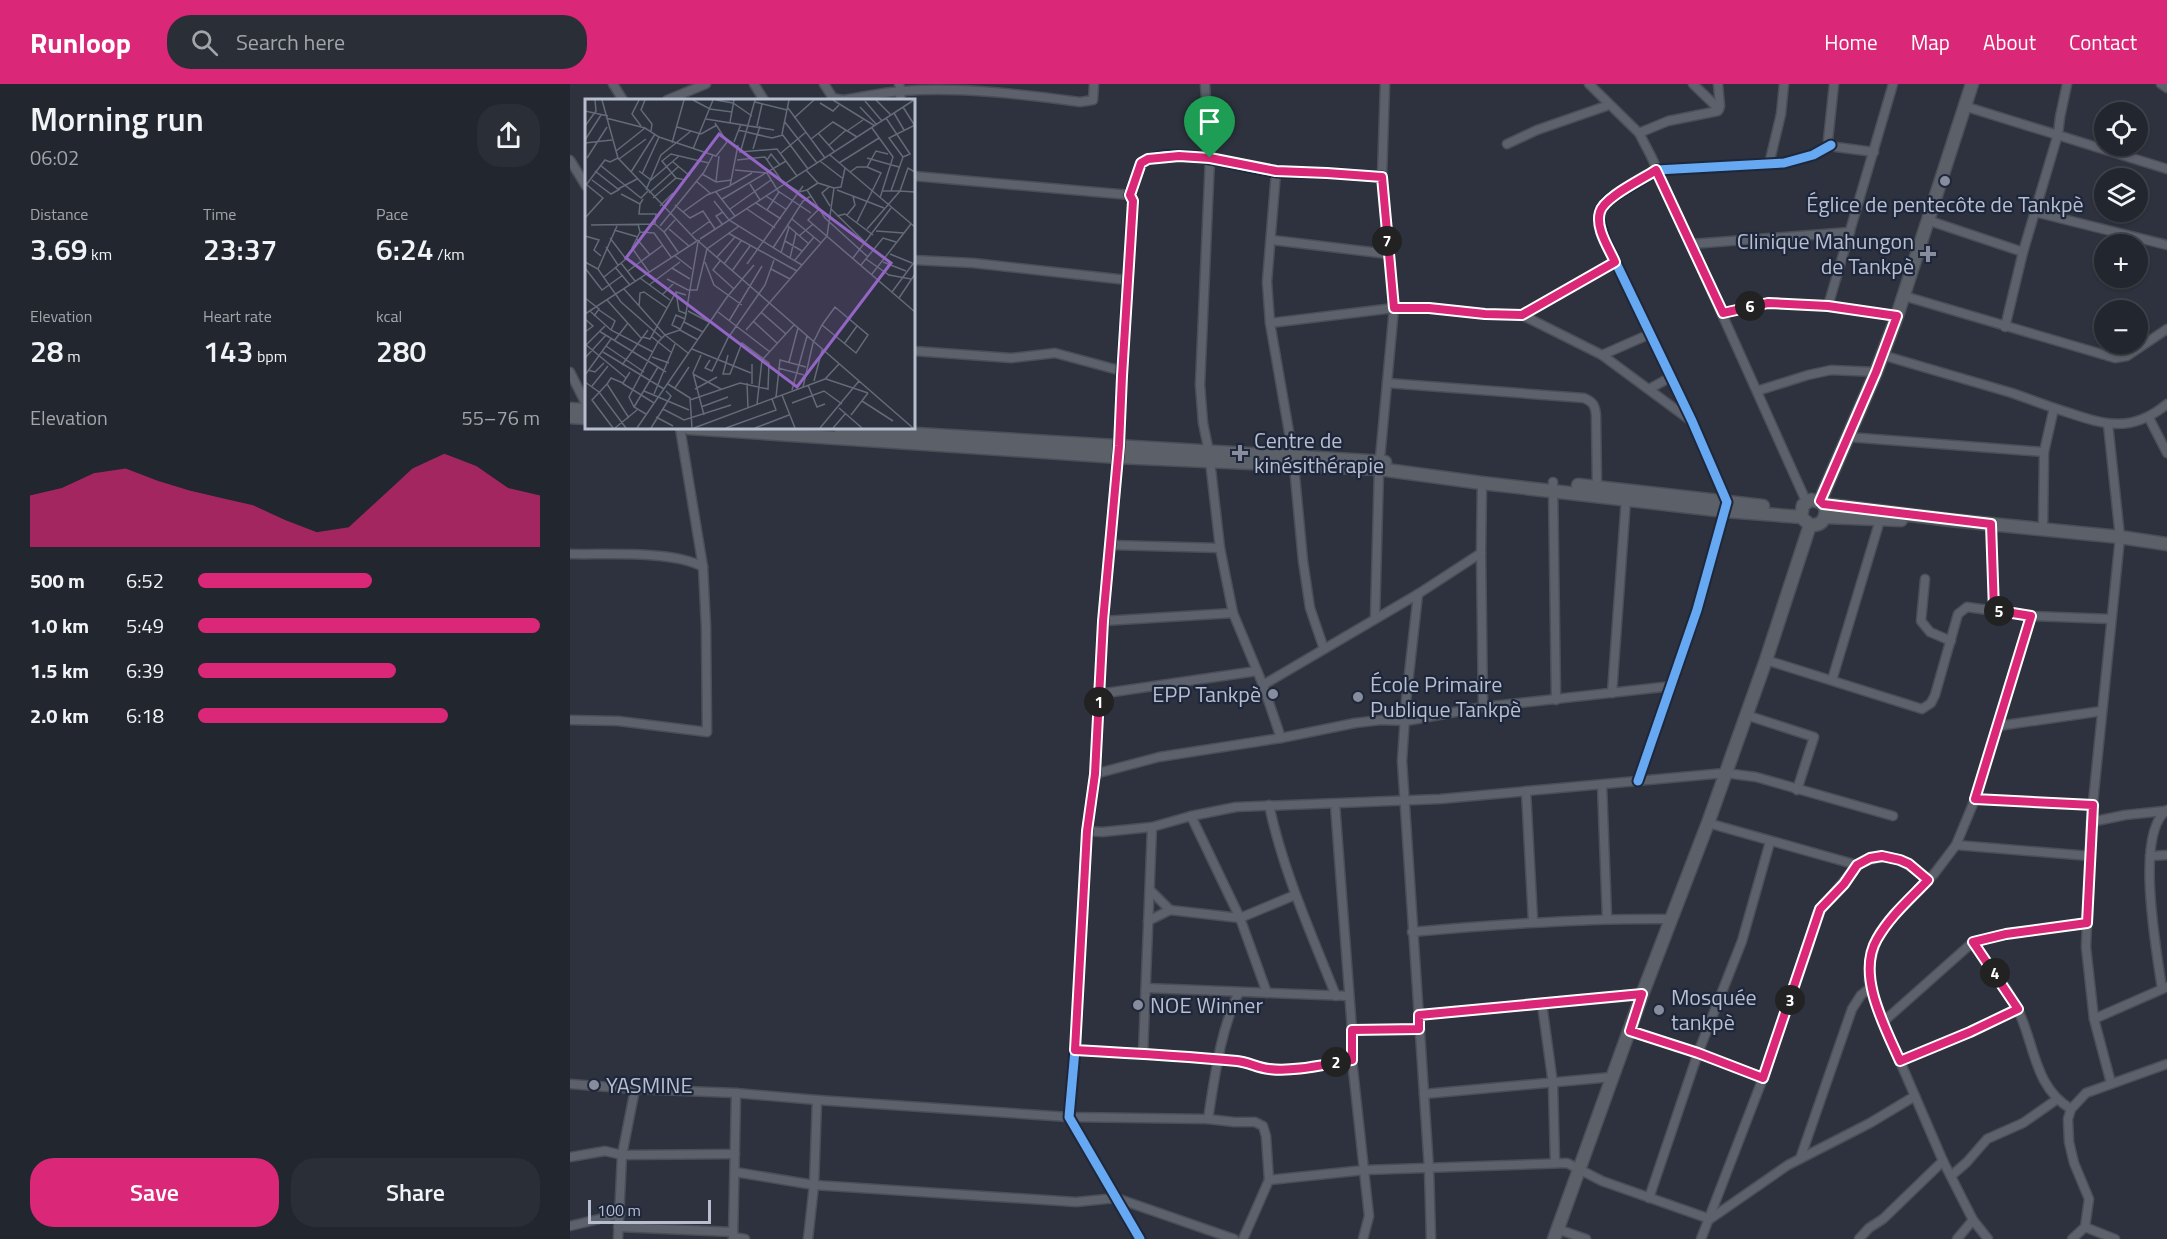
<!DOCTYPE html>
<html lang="en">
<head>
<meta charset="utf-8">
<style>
  :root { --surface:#22262e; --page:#2a2e36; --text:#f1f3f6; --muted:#a2a5aa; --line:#3f434a; --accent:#db2777 }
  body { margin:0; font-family:"Titillium Web",sans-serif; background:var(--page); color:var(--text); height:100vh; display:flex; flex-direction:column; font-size:22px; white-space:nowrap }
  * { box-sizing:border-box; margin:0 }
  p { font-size:20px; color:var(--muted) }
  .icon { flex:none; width:33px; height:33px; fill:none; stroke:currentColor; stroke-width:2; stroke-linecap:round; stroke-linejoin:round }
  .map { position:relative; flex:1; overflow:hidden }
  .sheet { display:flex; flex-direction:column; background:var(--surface); width:570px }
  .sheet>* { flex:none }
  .buttons { position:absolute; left:1524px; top:18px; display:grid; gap:12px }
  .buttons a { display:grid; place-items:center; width:54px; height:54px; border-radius:50%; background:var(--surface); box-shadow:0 2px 4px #0004,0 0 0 2px var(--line); font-size:30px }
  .scale { position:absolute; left:18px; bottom:15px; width:123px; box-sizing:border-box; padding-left:6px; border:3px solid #b7becf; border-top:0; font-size:16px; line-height:21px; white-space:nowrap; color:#b7becf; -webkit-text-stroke:4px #1e273b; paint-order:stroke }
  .pin { position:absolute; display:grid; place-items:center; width:51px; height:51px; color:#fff; margin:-62px -26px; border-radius:50% 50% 50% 0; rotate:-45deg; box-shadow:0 0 6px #0007 }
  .pin .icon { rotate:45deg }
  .km { position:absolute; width:30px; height:30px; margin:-15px; border-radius:50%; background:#222; color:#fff; font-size:16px; line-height:30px; text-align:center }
  .round { display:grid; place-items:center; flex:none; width:63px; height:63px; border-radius:24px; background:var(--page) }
  .head { display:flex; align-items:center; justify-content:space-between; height:102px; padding:0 30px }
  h1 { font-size:33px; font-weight:600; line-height:45px }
  .stats { display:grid; grid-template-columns:repeat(3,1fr); gap:9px; height:102px; padding:6px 30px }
  .stats div { display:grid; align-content:center }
  .stats b { font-size:30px; font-weight:600 }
  .stats small { font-size:16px; font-weight:400 }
  .stats p { font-size:16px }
  .chart { height:168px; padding:12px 30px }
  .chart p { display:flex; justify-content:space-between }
  .chart svg { width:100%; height:108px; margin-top:6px; fill:var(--accent); opacity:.7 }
  .primary-button { display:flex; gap:12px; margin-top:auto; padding:12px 30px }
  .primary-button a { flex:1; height:69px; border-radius:24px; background:var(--accent); color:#fff; font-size:24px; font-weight:600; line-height:69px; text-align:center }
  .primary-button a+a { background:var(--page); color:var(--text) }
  ul { padding:0 30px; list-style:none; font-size:20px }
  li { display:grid; grid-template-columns:96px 72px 1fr; align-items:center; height:45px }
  li i { height:15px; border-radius:8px; background:var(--accent) }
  header { display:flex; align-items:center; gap:36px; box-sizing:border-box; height:84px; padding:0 30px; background:var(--accent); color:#fff }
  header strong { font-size:28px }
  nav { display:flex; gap:33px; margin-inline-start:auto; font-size:21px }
  .search { width:420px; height:54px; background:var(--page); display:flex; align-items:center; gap:15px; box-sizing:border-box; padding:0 21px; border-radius:24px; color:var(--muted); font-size:22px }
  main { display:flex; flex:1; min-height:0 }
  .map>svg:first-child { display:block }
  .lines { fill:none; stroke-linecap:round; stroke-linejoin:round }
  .street-casing { stroke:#4a4e57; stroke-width:11 }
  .secondary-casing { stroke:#4a4e57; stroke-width:15 }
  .street { stroke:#5d616b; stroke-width:8 }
  .secondary { stroke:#5c6069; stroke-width:12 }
  .cycleway-casing { stroke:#1e273b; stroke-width:13 }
  .cycleway { stroke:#66a8f1; stroke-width:9 }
  .route-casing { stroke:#fff; stroke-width:12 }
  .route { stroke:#db2777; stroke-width:8 }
  .poi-dot { fill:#878d9c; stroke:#1e273b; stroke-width:2 }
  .labels { text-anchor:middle; stroke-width:4.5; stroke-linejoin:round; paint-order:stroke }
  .poi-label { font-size:22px; fill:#b7becf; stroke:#1e273b; text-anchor:start }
  .inset-road { fill:none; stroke:#646a78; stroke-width:1.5 }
  .view { fill:#9366c5; fill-opacity:0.15; stroke:#9366c5; stroke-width:3 }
  .inset-edge { fill:none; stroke:#b7becf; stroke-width:3 }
</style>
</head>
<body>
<header>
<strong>Runloop</strong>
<div class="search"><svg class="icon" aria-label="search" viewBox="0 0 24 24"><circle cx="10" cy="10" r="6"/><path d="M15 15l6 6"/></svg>Search here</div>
<nav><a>Home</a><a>Map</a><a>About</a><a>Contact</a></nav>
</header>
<main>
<section class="sheet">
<div class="head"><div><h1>Morning run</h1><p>06:02</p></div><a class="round"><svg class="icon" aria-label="share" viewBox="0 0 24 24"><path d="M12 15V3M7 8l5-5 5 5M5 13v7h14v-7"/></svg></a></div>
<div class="stats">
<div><p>Distance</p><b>3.69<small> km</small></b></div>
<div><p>Time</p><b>23:37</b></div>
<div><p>Pace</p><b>6:24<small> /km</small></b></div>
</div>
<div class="stats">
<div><p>Elevation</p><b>28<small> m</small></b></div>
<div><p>Heart rate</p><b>143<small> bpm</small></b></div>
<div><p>kcal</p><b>280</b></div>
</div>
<div class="chart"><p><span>Elevation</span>55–76 m</p>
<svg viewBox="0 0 160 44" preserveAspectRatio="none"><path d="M0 44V23L10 20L20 14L30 12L40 17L50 21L60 24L70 27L80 33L90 38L100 36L110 24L120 12L130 6L140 11L150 20L160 23V44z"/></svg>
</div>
<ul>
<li><b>500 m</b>6:52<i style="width:51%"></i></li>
<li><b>1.0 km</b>5:49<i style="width:100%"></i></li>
<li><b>1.5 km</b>6:39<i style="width:58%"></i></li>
<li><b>2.0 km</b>6:18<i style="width:73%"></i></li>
</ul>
<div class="primary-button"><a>Save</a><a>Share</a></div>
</section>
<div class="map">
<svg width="1597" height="1155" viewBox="0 0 1597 1155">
  <rect width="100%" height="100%" fill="#2d323e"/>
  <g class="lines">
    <!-- street casing -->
    <g class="street-casing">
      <g id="street">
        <path d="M43,0L53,16"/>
        <path d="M184,0L194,16"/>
        <path d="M254,0L263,14L273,16"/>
        <path d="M329,0L331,7L330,16"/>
        <path d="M635,0L640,74L630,301L633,339L639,368L650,464L663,529L693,601L711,654"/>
        <path d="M1019,0L1069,49L1081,72L1236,417"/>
        <path d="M1123,0L1149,25"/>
        <path d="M1264,0L1258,56L1261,61L1266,63L1304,68"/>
        <path d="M1591,0L1597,4"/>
        <path d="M97,16L136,0"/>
        <path d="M273,16C292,13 313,8 333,7C392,3 451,10 510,18L523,16L524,0"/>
        <path d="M1394,22L1597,85"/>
        <path d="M1069,49L1098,37L1148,27L1150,22L1148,0"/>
        <path d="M937,60L967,46L1039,21"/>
        <path d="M0,76L16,102"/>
        <path d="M1199,80L1211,30L1214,0"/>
        <path d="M706,88L697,198L700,239L723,371L733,477L740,524L754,565"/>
        <path d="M344,92L560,111"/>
        <path d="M1465,128L1597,161"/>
        <path d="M1357,136L1453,168"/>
        <path d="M702,156L818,170"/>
        <path d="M1121,160L1280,148"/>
        <path d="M344,176L403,179L557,196"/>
        <path d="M1334,212L1545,274L1557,272L1597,245"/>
        <path d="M1258,222L1323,0"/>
        <path d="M1153,229L1198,219L1258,222L1327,232"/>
        <path d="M952,231L1045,178"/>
        <path d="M700,239L824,224H859L915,230L952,231L1032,271L1120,336"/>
        <path d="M1435,243L1453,168L1488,50L1490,33L1497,0"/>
        <path d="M344,267L441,274L485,269L552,287"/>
        <path d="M1032,271L1080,250"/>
        <path d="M1312,271L1442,309L1484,324L1474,368L1473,445"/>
        <path d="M0,288L16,320"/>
        <path d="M817,299L1014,314C1023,318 1025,321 1026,331L1027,403"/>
        <path d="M1079,305L1101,293"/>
        <path d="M1187,307L1238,291L1261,286L1306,288"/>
        <path d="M1484,324C1528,338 1557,353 1597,320"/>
        <path d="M1579,334L1597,369"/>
        <path d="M1538,340L1550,453L1521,738L1516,863L1524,935L1541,999"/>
        <path d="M1278,353L1474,368"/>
        <path d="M983,398L986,616"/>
        <path d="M912,399L911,469L913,623"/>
        <path d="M1421,440L1424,526"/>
        <path d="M541,461L650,464"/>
        <path d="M0,470C35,471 104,466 133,483"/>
        <path d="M1355,495L1351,537L1360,548L1381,557"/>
        <path d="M848,510L836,617L832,677L859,1085L861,1155"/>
        <path d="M805,535L809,385L824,224L812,93L815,0"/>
        <path d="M533,537L663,529"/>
        <path d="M1196,576L1352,625L1361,619L1365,611L1388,530L1397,523L1461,532L1541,535"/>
        <path d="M1262,596L1310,436"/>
        <path d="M693,601L848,510L911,469"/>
        <path d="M1042,609L1056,415"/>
        <path d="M529,610L687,587"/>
        <path d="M1176,631L1244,653L1227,706"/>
        <path d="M0,636L48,637L137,648L136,543L133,483L110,344"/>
        <path d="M1428,642L1532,627"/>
        <path d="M525,690L589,673L711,654L785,639L811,636L836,637L913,623L1102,602"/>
        <path d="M1068,697L1127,526L1157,418L1122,337L1035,156L1029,135L1030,126L1038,116L1087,86L1214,79L1243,71L1261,61"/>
        <path d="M1032,701L1037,834"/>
        <path d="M956,707L963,837"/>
        <path d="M1405,715L1523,721"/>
        <path d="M765,720L782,946V976L799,1132L793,1155"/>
        <path d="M699,721C713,787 741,849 766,912"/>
        <path d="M621,732L666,723L870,715L1155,689L1186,693L1323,732"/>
        <path d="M1521,738L1555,731L1594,727"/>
        <path d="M1138,739L1287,781C1319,765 1333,775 1358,796"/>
        <path d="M517,747L532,748L582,743L621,732L670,834L697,909"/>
        <path d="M1386,761L1520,772"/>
        <path d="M1580,772L1597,771"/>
        <path d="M580,806L600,826"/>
        <path d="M578,837L600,826L670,834L725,811"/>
        <path d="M842,848C929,840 1015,834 1102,835"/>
        <path d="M1403,858C1417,880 1436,900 1447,924C1465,959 1463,1002 1501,1025"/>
        <path d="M576,904L779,912"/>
        <path d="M1592,905C1587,868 1564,749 1597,726"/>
        <path d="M972,920L983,1000L985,1078"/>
        <path d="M849,931L1072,911"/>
        <path d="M1524,935L1597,903"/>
        <path d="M1313,938L1403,858L1436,850L1517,839"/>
        <path d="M782,946L850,945"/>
        <path d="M1060,947L1128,969L1193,994"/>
        <path d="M505,966C559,969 613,972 667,977C678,978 688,984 699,985C726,988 755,980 782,976"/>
        <path d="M573,969L582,743"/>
        <path d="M1330,977L1400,948L1448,925"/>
        <path d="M0,1000L65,1005L166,1009L247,1016L499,1033L638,1035L664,1038H685L693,1042L696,1052L699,1096L673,1155"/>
        <path d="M854,1010L1042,993"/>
        <path d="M638,1035C645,992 650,947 669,908"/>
        <path d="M0,1073L35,1067L52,1071L165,1070"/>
        <path d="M1230,1075L1282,925L1291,911L1301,903"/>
        <path d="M165,1088L244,1101L506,1118L546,1114L664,1155"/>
        <path d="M1381,1092L1397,1078L1417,1055L1453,1039L1486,1016"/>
        <path d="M699,1096L795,1086L997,1079L1032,1097L1140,1135L1218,1081L1300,1039L1345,1012"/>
        <path d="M1079,1114L1128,969L1172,857L1200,758"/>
        <path d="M0,1142L50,1130"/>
        <path d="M48,1143L163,1148"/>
        <path d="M1515,1143L1545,1155"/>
        <path d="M987,1145L1016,1155"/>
        <path d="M163,1153L175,1155"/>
        <path d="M48,1155L52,1071L65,1005"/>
        <path d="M163,1155L166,1009"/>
        <path d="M238,1155L244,1101L247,1016"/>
        <path d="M570,1155L499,1033L505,966L517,747L525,690L533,537L549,362L552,287L563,117L560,111L571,79C605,59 669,84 707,88C723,89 740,88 757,89C776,90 794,92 812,93"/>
        <path d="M1131,1155L1193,994L1239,861L1247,830L1287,781"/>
        <path d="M1289,1155L1299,1144L1313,1135L1373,1077"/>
        <path d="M1387,1155L1403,1136"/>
        <path d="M1418,1155L1403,1136L1373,1077L1313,938L1299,897L1300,880L1306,857L1325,829L1364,790L1386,761L1405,715L1461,532"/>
        <path d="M1502,1155L1515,1143L1519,1115L1504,1079L1499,1058L1498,1035L1501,1025L1516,1009L1597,980"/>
      </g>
    </g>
    <!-- secondary casing -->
    <g class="secondary-casing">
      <g id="secondary">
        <path d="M0,325L16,326"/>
        <path d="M0,333L16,334"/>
        <path d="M119,344L548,373L809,385L912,399L1155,427L1231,433L1240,441C1251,442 1255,436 1256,426L1252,418L1241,416L1233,421L1231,433"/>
        <path d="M270,344L346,350L815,378"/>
        <path d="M1008,401L1193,422"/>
        <path d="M1250,417L1306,288L1327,232L1402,0"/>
        <path d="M1253,420L1380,436L1550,453L1597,460"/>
        <path d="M1256,433L1331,436"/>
        <path d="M984,1155L1072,911L1138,739L1196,576L1240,441"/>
      </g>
    </g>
    <!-- street -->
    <use href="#street" class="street"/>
    <!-- secondary -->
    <use href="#secondary" class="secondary"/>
    <!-- cycleway casing -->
    <g class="cycleway-casing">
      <g id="cycleway">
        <path d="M1068,697L1127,526L1157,418L1122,337L1035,156L1029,135L1030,126L1038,116L1087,86L1214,79L1243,71L1261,61"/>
        <path d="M570,1155L499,1033L505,966L517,747L525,690L533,537L549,362L552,287L563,117L560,111L571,79C605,59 669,84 707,88C723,89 740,88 757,89C776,90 794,92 812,93"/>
      </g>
    </g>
    <!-- cycleway -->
    <use href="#cycleway" class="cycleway"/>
  </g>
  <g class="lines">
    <!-- route casing -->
    <g class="route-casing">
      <path id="route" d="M609,72L640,74L706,87L757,89L812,93L824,224H859L915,230L952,231L1045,178C1039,164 1025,144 1030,128C1034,113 1073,95 1086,86L1153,229L1198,219L1258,222L1327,232L1306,288L1250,417L1253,420L1421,440L1424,526L1461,532L1405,715L1523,721L1517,839L1436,850L1403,858L1448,925L1400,948L1330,977C1315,943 1286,891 1307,855C1320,832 1340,815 1358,796L1339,780L1330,776L1312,772L1300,774L1287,781L1274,800L1250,825L1193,994L1128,969L1060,947L1072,910L849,931V945L782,946V976C755,980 726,988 699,985C688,984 678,978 667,977C613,972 559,969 505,966L517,747L525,690L533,537L549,362L552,292L563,117L560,111L571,79L578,75Z"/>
    </g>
    <!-- route -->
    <use href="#route" class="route"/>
  </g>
  <!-- markers -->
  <g class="poi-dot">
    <circle cx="1375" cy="97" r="6"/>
    <path d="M1355 161h6v6h6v6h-6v6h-6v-6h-6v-6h6z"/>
    <path d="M667 360h6v6h6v6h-6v6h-6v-6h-6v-6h6z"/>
    <circle cx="703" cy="610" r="6"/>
    <circle cx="788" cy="613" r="6"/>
    <circle cx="568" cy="921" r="6"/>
    <circle cx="1089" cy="926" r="6"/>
    <circle cx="24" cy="1001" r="6"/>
  </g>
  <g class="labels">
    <!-- poi labels -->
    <g class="poi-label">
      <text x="1375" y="128" text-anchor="middle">Églice de pentecôte de Tankpè</text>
      <text x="1344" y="165" text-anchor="end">Clinique Mahungon<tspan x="1344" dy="25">de Tankpè</tspan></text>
      <text x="684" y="364">Centre de<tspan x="684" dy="25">kinésithérapie</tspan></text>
      <text x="800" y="608">École Primaire<tspan x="800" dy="25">Publique Tankpè</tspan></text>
      <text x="691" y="618" text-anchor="end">EPP Tankpè</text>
      <text x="1101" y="921">Mosquée<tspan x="1101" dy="25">tankpè</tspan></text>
      <text x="580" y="929">NOE Winner</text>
      <text x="36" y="1009">YASMINE</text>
    </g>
  </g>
  <!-- overview -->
  <g transform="translate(15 15)">
    <rect width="330" height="330" fill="#2d323e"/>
    <path class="inset-road" d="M17,1L33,59L112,142M54,1L47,15L56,27M60,1L56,11L67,25L66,32M108,1L125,10L147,13M131,1L148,4L167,17M204,1L197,35L223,70M248,1L290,27M291,1L306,16M280,2L297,22M170,3L202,11M235,4L248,12L254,6M275,8L292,26M318,8L330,27M203,9L240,59M0,12L23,17M309,14L319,31M21,19L60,29L74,38L57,75M209,19L229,1M301,19L325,55L318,58M121,20L189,31M199,22L232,64M145,23L149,1M130,24L142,43M0,27L11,12L10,1M172,27L177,5M92,28L116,35L132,26M287,29L308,58L295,99M153,31L187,39L198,36M262,32L278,21M233,34L249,52M74,38L131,57L142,43M226,40L248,23L272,38M0,41L16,16M149,43L156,25M0,44L27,41M87,44L99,1M244,46L261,31M108,50L128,1M168,50L175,27M156,51L170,1M31,52L60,29M154,53L192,50L212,77M196,54L221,33M245,56L330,128M2,59L22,28M282,59L314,68M34,60L61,40M152,61L180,58L199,85M182,61L186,55L195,66M115,62L100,81L91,79L77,62L86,55L124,64M235,62L257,79M88,63L105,77M254,64L294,39M15,66L56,99L63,92M150,71L182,74L193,92L226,114M221,71L233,84L249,89M10,72L33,90L52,80M54,72L66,81L94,57M46,73L70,35M265,73L272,68H282L291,52L303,55M117,75L131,83L147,81M7,81L26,95L35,90M111,82L125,94M131,82L134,57M233,84L222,91L240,119L283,158M165,85L175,101M201,85L214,93L222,91M1,86L20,61L25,63L33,59M146,86L167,74M244,88L237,94L245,107M61,91L76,56L106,32M252,91L268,97L270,106L262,116M297,92H315L323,69L330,73M306,92L318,58L304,39L330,26M131,93L150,117M64,94L93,68M36,95L55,105L58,100M181,97L202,111M268,97L299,109M68,99L91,79M137,100L201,62M129,102L144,121L205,159M171,104L196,120M55,105L54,115H71L70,125M90,106L105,119L118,112L130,130M75,107L88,94M145,110L186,81M162,110L190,129M234,110L223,121L330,213M246,110L288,151M182,111L194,93M98,113L122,96L145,87L153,46M252,117L260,115L288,136M0,119L18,99L2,86M207,120L236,144M90,121L79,133L93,153M272,123L296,74L282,68M53,125L55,133L47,149L64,173M137,125L131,117L138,113M6,126L70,125L79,133M75,127L119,73L128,56M203,127L224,145M84,130L104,147M282,130L315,92L330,93M29,131L53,138M291,132L319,134M55,133L69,134L86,158M143,134L212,172M211,134L205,159L217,166M107,135L125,122M0,137L14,141L9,151L16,157M214,137L228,125M52,140L65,156M115,140L329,1M115,142L112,141L328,329M200,142L217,152M21,148L33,166M188,149L218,102L226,97M196,154L204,128M305,155L327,164M89,156L107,170M132,158L150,138M268,159L306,109M281,160L304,176L326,180M210,161L229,138M135,162L128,171L149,190M0,163L13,170L36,203L77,239M120,163L129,186L157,206M298,163L321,172M36,164L50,182M139,165L156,142M162,165L218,87M276,166L298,139L311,143M30,168L45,186M0,169L17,191L38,176M87,169L105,180M13,170L32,127M186,170L205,180M43,172L78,146M147,172L165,147M287,175L326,125M19,178L41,160L25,139M55,179L85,201M82,180L103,191H112L122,150L154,127M64,186L95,163M39,190L80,236L73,243L44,298L49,308L61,315M91,193L94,212L102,215M307,193L330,162M77,196L90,183M0,199L14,210L9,217M314,199L330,175M22,201L57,240M54,208L55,194L59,193L82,209M14,211L30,222L26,231M5,212L26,231L68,253M103,212L124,223M133,213L185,253M176,213L201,235M0,215L112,142M0,220L8,227L0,233M144,222L177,167M168,222L192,244M99,223L118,233M95,230L87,226L91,216L100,220M95,231L113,241M161,231L242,137L249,89L256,88L260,69M14,232L81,273M80,236L95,231L100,220L113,143M80,236L103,254M58,238L65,240L91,193L101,196M67,238L87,254M29,242L43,224M0,245L41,279M259,245L272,227M1,246L20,227M21,247L59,273M107,250L166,274M18,253L79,290M116,256L108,274L119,316M67,258L84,264M0,259L21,236M125,261L120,269L127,272L143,239L180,186L189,161M204,263L213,229M37,266L63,231M193,269L219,276M3,271L10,273L19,264M108,275L136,290M0,276L26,240M241,280L283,294M229,282L237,251M0,283L14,293L41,329M37,284L69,304M162,284L163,309M22,285L7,301L28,329M83,285L105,299L107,329M167,285V265M223,286L232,308L240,305M7,287L23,267M218,288L228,244L237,226L250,208L283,236L271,254L237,226M90,289L104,268M110,290L132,278M207,291L222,237M59,292L104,311M69,295L90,245M197,296L210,329M191,298L195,261L221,268M105,301L155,284L183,290L184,264L157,244L145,275H138L143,256M277,302L308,322M207,304L239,292L257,305M172,305L177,261L209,226M49,308L73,268M116,308L143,298M254,309L277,329M78,310L99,321L146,306M266,316L283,294M71,318L88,327M44,319L22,285L26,279L38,284L45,273M30,329L52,311M52,329L142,198L169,166M66,329L86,297L81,292M109,329L240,280L254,265M141,329L191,311L187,300M170,329L204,316M235,329L274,282M248,329L261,314"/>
    <path class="view" d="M134,35L306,164L212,288L41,159Z"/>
    <rect width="330" height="330" class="inset-edge"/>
  </g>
</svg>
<div class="buttons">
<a><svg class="icon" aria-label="locate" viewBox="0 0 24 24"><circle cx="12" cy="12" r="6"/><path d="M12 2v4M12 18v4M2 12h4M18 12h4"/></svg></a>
<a><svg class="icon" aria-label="layers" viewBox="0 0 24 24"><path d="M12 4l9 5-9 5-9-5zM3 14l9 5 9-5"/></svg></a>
<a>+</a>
<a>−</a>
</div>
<div class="scale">100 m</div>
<div class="pin" style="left:640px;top:74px;background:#1e9e55"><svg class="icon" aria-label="arrive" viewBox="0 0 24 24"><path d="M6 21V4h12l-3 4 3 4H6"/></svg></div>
<b class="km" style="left:529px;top:618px">1</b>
<b class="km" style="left:766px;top:978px">2</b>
<b class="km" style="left:1220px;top:916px">3</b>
<b class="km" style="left:1425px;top:889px">4</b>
<b class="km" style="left:1429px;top:527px">5</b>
<b class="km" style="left:1180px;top:222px">6</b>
<b class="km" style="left:817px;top:157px">7</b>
</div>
</main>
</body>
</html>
